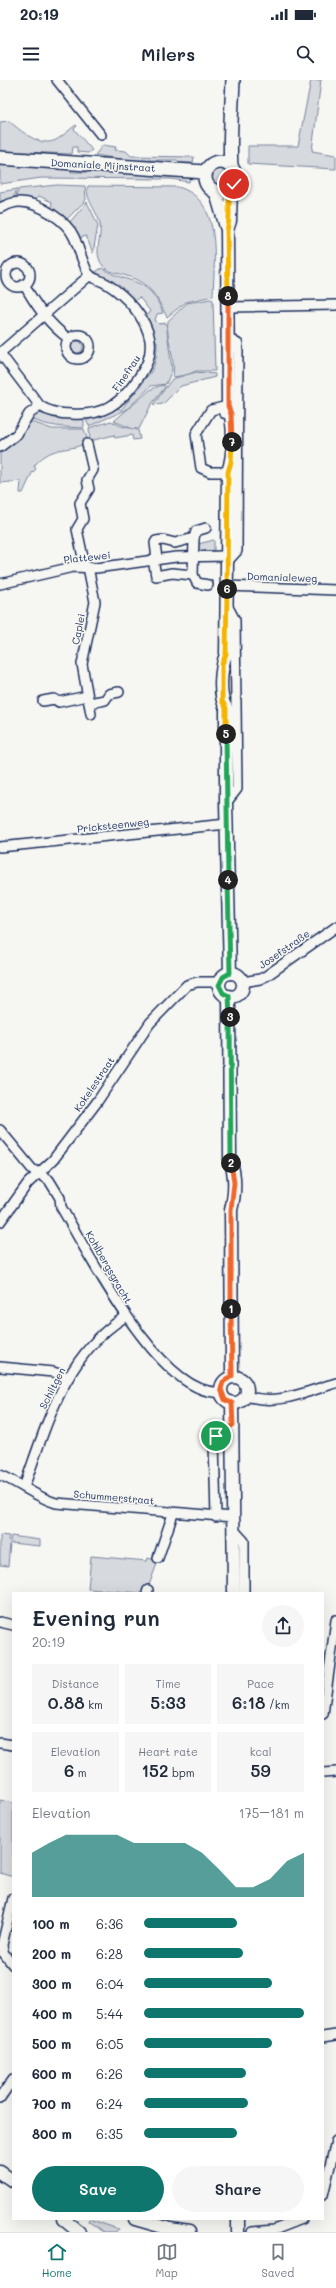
<!DOCTYPE html>
<html lang="en">
<head>
<meta charset="utf-8">
<style>
  :root { --surface:#fff; --page:#f6f6f7; --text:#1f2937; --muted:#747a83; --line:#e0e1e3; --accent:#0f766e }
  body { margin:0; font-family:Mali,sans-serif; background:var(--page); color:var(--text); height:100vh; display:flex; flex-direction:column; font-size:15px; white-space:nowrap }
  * { box-sizing:border-box; margin:0 }
  p { font-size:13px; color:var(--muted) }
  .icon { flex:none; width:22px; height:22px; fill:none; stroke:currentColor; stroke-width:2; stroke-linecap:round; stroke-linejoin:round }
  .map { position:relative; flex:1; overflow:hidden }
  .panel { position:absolute; left:12px; top:1512px; width:312px; height:628px; display:flex; flex-direction:column; background:var(--surface); border-radius:0px; box-shadow:0 4px 16px #0002 }
  .panel>* { flex:none }
  .pin { position:absolute; display:grid; place-items:center; width:34px; height:34px; color:#fff; margin:-17px; border:2px solid #fff; border-radius:50%; box-shadow:0 1px 4px #0007 }
  .km { position:absolute; width:20px; height:20px; margin:-10px; border-radius:50%; background:#222; color:#fff; font-size:11px; line-height:20px; text-align:center }
  .round { display:grid; place-items:center; flex:none; width:42px; height:42px; border-radius:21px; background:var(--page) }
  .headline { display:flex; align-items:center; justify-content:space-between; height:68px; padding:0 20px }
  h1 { font-size:22px; font-weight:600; line-height:30px }
  .figures { display:grid; grid-template-columns:repeat(3,1fr); gap:6px; height:68px; padding:4px 20px }
  .figures div { display:grid; align-content:center; border-radius:0px; background:var(--page); text-align:center }
  .figures b { font-size:17px; font-weight:600 }
  .figures small { font-size:11px; font-weight:400 }
  .figures p { font-size:11px }
  .chart { height:112px; padding:8px 20px }
  .chart p { display:flex; justify-content:space-between }
  .chart svg { width:100%; height:72px; margin-top:4px; fill:var(--accent); opacity:.7 }
  .button { display:flex; gap:8px; margin-top:auto; padding:8px 20px }
  .button a { flex:1; height:46px; border-radius:24px; background:var(--accent); color:#fff; font-size:16px; font-weight:600; line-height:46px; text-align:center }
  .button a+a { background:var(--page); color:var(--text) }
  ul { padding:0 20px; list-style:none; font-size:13px }
  li { display:grid; grid-template-columns:64px 48px 1fr; align-items:center; height:30px }
  li i { height:10px; border-radius:5px; background:var(--accent) }
  .status { display:flex; justify-content:space-between; align-items:center; height:28px; padding:0 20px; background:var(--surface); direction:ltr }
  .status svg { height:11px; fill:currentColor }
  header { display:flex; justify-content:space-between; align-items:center; height:52px; padding:0 20px; background:var(--surface); font-size:18px; font-weight:600 }
  .tabs { display:flex; justify-content:space-around; align-items:center; height:56px; border-top:1px solid var(--line); background:var(--surface); font-size:11px; color:var(--muted) }
  .tabs a { display:grid; justify-items:center; gap:2px }
  .tabs .current { color:var(--accent) }
  .map>svg:first-child { display:block }
  .green { fill:#d6d9dd; stroke:#78849e }
  .lines { fill:none; stroke-linecap:round; stroke-linejoin:round }
  .minor-casing { stroke:#1b2f5e; stroke-width:12 }
  .tertiary-casing { stroke:#1b2f5e; stroke-width:15 }
  .secondary-casing { stroke:#1b2f5e; stroke-width:16 }
  .minor { stroke:#f6f6f2; stroke-width:9 }
  .tertiary { stroke:#f6f6f2; stroke-width:12 }
  .secondary { stroke:#f6f6f2; stroke-width:13 }
  .split-1-casing { stroke:#fff; stroke-width:8 }
  .split-2-casing { stroke:#fff; stroke-width:8 }
  .split-3-casing { stroke:#fff; stroke-width:8 }
  .split-4-casing { stroke:#fff; stroke-width:8 }
  .split-5-casing { stroke:#fff; stroke-width:8 }
  .split-6-casing { stroke:#fff; stroke-width:8 }
  .split-7-casing { stroke:#fff; stroke-width:8 }
  .split-8-casing { stroke:#fff; stroke-width:8 }
  .split-9-casing { stroke:#fff; stroke-width:8 }
  .split-1 { stroke:#f0652b; stroke-width:5 }
  .split-2 { stroke:#f0652b; stroke-width:5 }
  .split-3 { stroke:#22a559; stroke-width:5 }
  .split-4 { stroke:#22a559; stroke-width:5 }
  .split-5 { stroke:#22a559; stroke-width:5 }
  .split-6 { stroke:#f5b400; stroke-width:5 }
  .split-7 { stroke:#f5b400; stroke-width:5 }
  .split-8 { stroke:#f0652b; stroke-width:5 }
  .split-9 { stroke:#f5b400; stroke-width:5 }
  .labels { text-anchor:middle; stroke-width:3.5; stroke-linejoin:round; paint-order:stroke }
  .street-label { font-size:10px; fill:#1b2f5e; stroke:#f6f6f2 }
</style>
</head>
<body>
<div class="status"><b>20:19</b><svg viewBox="0 0 49 12"><path d="M0 12V9h3v3zM5 12V6h3v6zM10 12V3h3v9zM15 12V0h3v12zM26 1h20v11H26zM47 4h2v5h-2z"/></svg></div>
<header><svg class="icon" aria-label="menu" viewBox="0 0 24 24"><path d="M4 6h16M4 12h16M4 18h16"/></svg>Milers<svg class="icon" aria-label="search" viewBox="0 0 24 24"><circle cx="10" cy="10" r="6"/><path d="M15 15l6 6"/></svg></header>
<div class="map">
<svg width="336" height="2152" viewBox="0 0 336 2152">
  <rect width="100%" height="100%" fill="#f6f6f2"/>
  <filter id="ink" filterUnits="userSpaceOnUse"><feTurbulence type="fractalNoise" baseFrequency=".025" numOctaves="2"/><feDisplacementMap in="SourceGraphic" scale="8" xChannelSelector="R" yChannelSelector="G"/><feConvolveMatrix kernelMatrix="1 2 1 2 8 2 1 2 1" color-interpolation-filters="sRGB"/></filter>
  <g filter="url(#ink)">
    <!-- green -->
    <g class="green">
      <path d="M311,0H321L312,71L336,75V89L248,84V66H298Z"/>
      <path d="M9,41C20,50 39,68 56,60C63,56 70,49 76,45L77,46L74,49L92,70L88,73L77,72V67H73L72,74L0,71V42Z"/>
      <path d="M103,65L116,67L115,70L126,71L131,76L194,77L193,83H180L177,80H142L138,82L95,75Z"/>
      <path d="M0,83L71,90V92H164L190,98L189,102L171,99L41,98L0,104Z"/>
      <circle cx="219" cy="97" r="8"/>
      <path d="M57,105L85,106L86,120L66,140L51,129L52,122L39,116L34,121L15,118L19,109Z"/>
      <path d="M88,106L178,107C223,120 214,179 213,216L186,222L167,237C156,216 151,204 127,196C119,193 112,193 106,189C91,175 102,161 100,144C98,132 84,118 88,106Z"/>
      <path d="M17,109L13,119L0,124V112Z"/>
      <path d="M87,122L98,145L93,173L86,156L79,158L69,143Z"/>
      <path d="M102,188C129,206 148,194 163,233L157,234L155,240L159,244L166,243L172,290L166,304L151,306L126,330L89,346L86,340L100,337L118,328L121,330L143,303L141,302L145,296L147,297C156,287 157,275 157,262H154L145,238L150,231L139,217L134,222L98,195L95,192Z"/>
      <path d="M211,219L213,220L215,291H196L187,295L173,297C176,276 165,258 168,241L187,223Z"/>
      <circle cx="77" cy="267" r="6"/>
      <path d="M196,292L215,294V297L181,306L163,324L153,325L172,299Z"/>
      <path d="M159,306L164,305L165,307L151,325L139,349H133L114,341L150,310Z"/>
      <path d="M36,333L84,340V346L83,348C65,347 48,347 32,339Z"/>
      <path d="M29,341L52,349H84L88,361C71,374 54,362 34,386L36,389L32,393L23,413H20L21,401L0,403V370Z"/>
      <path d="M111,341L121,346L138,350L140,359L133,360L132,355L115,358L114,355L90,361L89,348Z"/>
      <path d="M214,460V471L198,470V464Z"/>
      <path d="M0,1455L9,1456L8,1460L10,1461L11,1456L40,1460V1466L10,1463L8,1486L0,1485Z"/>
      <path d="M91,1476L147,1481L148,1478L158,1481L148,1508H143V1513L88,1509Z"/>
      <path d="M0,1720L13,1723V1797L0,1793Z"/>
      <path d="M89,2139L118,2149L116,2152H103L88,2141Z"/>
    </g>
    <g class="lines">
      <!-- minor casing -->
      <g class="minor-casing">
        <g id="minor">
          <path d="M57,0L101,55"/>
          <path d="M0,128C6,125 13,122 20,122C38,122 67,141 74,157C78,165 85,191 90,196C95,199 102,201 107,204C126,216 146,237 150,260C152,277 146,287 137,300C120,324 103,336 72,334C62,334 49,332 40,326L29,334L17,354L0,367"/>
          <circle cx="18" cy="195" r="12"/>
          <path d="M24,204C35,225 50,245 69,259"/>
          <path d="M228,227L336,225"/>
          <circle cx="78" cy="267" r="12"/>
          <path d="M40,326L0,273L90,195"/>
          <path d="M228,392H210L201,388L196,354L211,330L228,326"/>
          <path d="M194,458L196,451L206,448"/>
          <path d="M153,479L156,496L172,493L193,495L194,458L175,463L163,460L156,461L155,463L157,479"/>
          <path d="M227,482L237,471L238,264L228,258"/>
          <path d="M85,487L77,449L83,439L80,423L89,409L87,400L93,390L87,364"/>
          <path d="M88,487L95,522L82,584L89,623L105,620L109,614L119,612"/>
          <path d="M193,495L197,503L208,505"/>
          <path d="M0,504L73,487L96,488L176,477L227,476"/>
          <path d="M227,506L336,510"/>
          <path d="M43,621L54,619L59,622L87,616"/>
          <path d="M89,623L91,634"/>
          <path d="M226,723L237,709L235,540L227,525"/>
          <path d="M0,767L227,744"/>
          <path d="M243,902L260,899L266,896L336,847"/>
          <path d="M0,1050L32,1089L49,1100L60,1118L61,1127C88,1172 161,1318 221,1312"/>
          <path d="M0,1142L28,1103L53,1080L97,1022L150,943L187,905L197,902H220"/>
          <path d="M0,1287L53,1292L69,1297"/>
          <path d="M246,1316C279,1326 304,1312 336,1303"/>
          <path d="M0,1395C20,1403 36,1417 56,1423L233,1437"/>
          <path d="M24,1407C47,1344 65,1274 125,1237"/>
          <path d="M216,1437L214,1361L219,1353L233,1345"/>
          <path d="M233,1449L244,1461V1513"/>
          <path d="M158,1478L173,1434"/>
          <path d="M147,1513L148,1510"/>
          <path d="M0,1542L13,1545"/>
          <path d="M323,1634L336,1540"/>
          <path d="M0,1663L13,1665"/>
          <path d="M323,1693L336,1692"/>
          <path d="M13,1818L2,1865L3,1872L13,1885"/>
          <path d="M323,1957L336,1955"/>
          <path d="M0,2018L13,1999"/>
          <path d="M323,2115L336,2061"/>
          <path d="M252,2152L274,2150L302,2139"/>
        </g>
      </g>
      <!-- tertiary casing -->
      <g class="tertiary-casing">
        <g id="tertiary">
          <path d="M216,113L226,147"/>
          <path d="M225,332L228,326L227,150L230,141L231,108"/>
          <path d="M226,628C218,614 221,588 226,574L228,392C234,374 235,344 228,326"/>
          <path d="M226,628V723L230,893"/>
          <circle cx="231" cy="905" r="12"/>
          <path d="M229,916L230,1080C236,1096 235,1114 231,1130L232,1296"/>
          <circle cx="234" cy="1310" r="13"/>
          <path d="M232,1323L234,1513"/>
          <path d="M0,2092L13,2101"/>
          <path d="M63,2139L79,2152"/>
          <path d="M135,2139L170,2149L189,2152"/>
          <path d="M238,2139V2152"/>
        </g>
      </g>
      <!-- secondary casing -->
      <g class="secondary-casing">
        <g id="secondary">
          <path d="M0,78L205,92"/>
          <circle cx="220" cy="97" r="15"/>
          <path d="M231,87C229,58 232,29 233,0"/>
        </g>
      </g>
      <!-- minor -->
      <use href="#minor" class="minor"/>
      <!-- tertiary -->
      <use href="#tertiary" class="tertiary"/>
      <!-- secondary -->
      <use href="#secondary" class="secondary"/>
    </g>
  </g>
  <g class="lines" filter="url(#ink)">
    <!-- split-1 casing -->
    <g class="split-1-casing">
      <path id="split-1" d="M216,1356L233,1345L232,1323L225,1320L221,1309L223,1302L232,1296L231,1229"/>
    </g>
    <!-- split-2 casing -->
    <g class="split-2-casing">
      <path id="split-2" d="M231,1083L234,1103L231,1130V1229"/>
    </g>
    <!-- split-3 casing -->
    <g class="split-3-casing">
      <path id="split-3" d="M230,937L231,1083"/>
    </g>
    <!-- split-4 casing -->
    <g class="split-4-casing">
      <path id="split-4" d="M228,800L230,893L223,897L219,905L223,913L229,916L230,937"/>
    </g>
    <!-- split-5 casing -->
    <g class="split-5-casing">
      <path id="split-5" d="M226,654L228,800"/>
    </g>
    <!-- split-6 casing -->
    <g class="split-6-casing">
      <path id="split-6" d="M226,654V628L222,621V584L226,574L227,509"/>
    </g>
    <!-- split-7 casing -->
    <g class="split-7-casing">
      <path id="split-7" d="M227,509L228,392L231,382L232,362"/>
    </g>
    <!-- split-8 casing -->
    <g class="split-8-casing">
      <path id="split-8" d="M228,216V326L231,334L232,362"/>
    </g>
    <!-- split-9 casing -->
    <g class="split-9-casing">
      <path id="split-9" d="M228,216L227,150C232,136 225,116 234,104"/>
    </g>
    <!-- split-1 -->
    <use href="#split-1" class="split-1"/>
    <!-- split-2 -->
    <use href="#split-2" class="split-2"/>
    <!-- split-3 -->
    <use href="#split-3" class="split-3"/>
    <!-- split-4 -->
    <use href="#split-4" class="split-4"/>
    <!-- split-5 -->
    <use href="#split-5" class="split-5"/>
    <!-- split-6 -->
    <use href="#split-6" class="split-6"/>
    <!-- split-7 -->
    <use href="#split-7" class="split-7"/>
    <!-- split-8 -->
    <use href="#split-8" class="split-8"/>
    <!-- split-9 -->
    <use href="#split-9" class="split-9"/>
  </g>
  <g class="labels">
    <!-- street labels -->
    <g class="street-label">
      <text transform="translate(103 85) rotate(3)" y="4">Domaniale Mijnstraat</text>
      <text transform="translate(126 293) rotate(-56)" y="4">Finefrau</text>
      <text transform="translate(87 477) rotate(-6)" y="4">Plattewei</text>
      <text transform="translate(282 497) rotate(2)" y="4">Domanialeweg</text>
      <text transform="translate(78 549) rotate(-78)" y="4">Caplei</text>
      <text transform="translate(113 745) rotate(-6)" y="4">Pricksteenweg</text>
      <text transform="translate(284 869) rotate(-35)" y="4">Josefstraße</text>
      <text transform="translate(94 1004) rotate(-56)" y="4">Kokelestraat</text>
      <text transform="translate(109 1187) rotate(60)" y="4">Kohlbergsgracht</text>
      <text transform="translate(52 1308) rotate(-63)" y="4">Schiltgen</text>
      <text transform="translate(114 1417) rotate(5)" y="4">Schummerstraat</text>
    </g>
  </g>
</svg>
<div class="pin" style="left:216px;top:1356px;background:#1e9e55"><svg class="icon" aria-label="arrive" viewBox="0 0 24 24"><path d="M6 21V4h12l-3 4 3 4H6"/></svg></div>
<div class="pin" style="left:234px;top:104px;background:#d93025"><svg class="icon" aria-label="check" viewBox="0 0 24 24"><path d="M5 12l5 5 9-10"/></svg></div>
<b class="km" style="left:231px;top:1229px">1</b>
<b class="km" style="left:231px;top:1083px">2</b>
<b class="km" style="left:230px;top:937px">3</b>
<b class="km" style="left:228px;top:800px">4</b>
<b class="km" style="left:226px;top:654px">5</b>
<b class="km" style="left:227px;top:509px">6</b>
<b class="km" style="left:232px;top:362px">7</b>
<b class="km" style="left:228px;top:216px">8</b>
<section class="panel">
<div class="headline"><div><h1>Evening run</h1><p>20:19</p></div><a class="round"><svg class="icon" aria-label="share" viewBox="0 0 24 24"><path d="M12 15V3M7 8l5-5 5 5M5 13v7h14v-7"/></svg></a></div>
<div class="figures">
<div><p>Distance</p><b>0.88<small> km</small></b></div>
<div><p>Time</p><b>5:33</b></div>
<div><p>Pace</p><b>6:18<small> /km</small></b></div>
</div>
<div class="figures">
<div><p>Elevation</p><b>6<small> m</small></b></div>
<div><p>Heart rate</p><b>152<small> bpm</small></b></div>
<div><p>kcal</p><b>59</b></div>
</div>
<div class="chart"><p><span>Elevation</span>175–181 m</p>
<svg viewBox="0 0 160 44" preserveAspectRatio="none"><path d="M0 44V17L10 11L20 6L30 6L40 6L50 6L60 11L70 11L80 11L90 11L100 17L110 27L120 38L130 38L140 33L150 22L160 17V44z"/></svg>
</div>
<ul>
<li><b>100 m</b>6:36<i style="width:58%"></i></li>
<li><b>200 m</b>6:28<i style="width:62%"></i></li>
<li><b>300 m</b>6:04<i style="width:80%"></i></li>
<li><b>400 m</b>5:44<i style="width:100%"></i></li>
<li><b>500 m</b>6:05<i style="width:80%"></i></li>
<li><b>600 m</b>6:26<i style="width:64%"></i></li>
<li><b>700 m</b>6:24<i style="width:65%"></i></li>
<li><b>800 m</b>6:35<i style="width:58%"></i></li>
</ul>
<div class="button"><a>Save</a><a>Share</a></div>
</section>
</div>
<nav class="tabs">
<a class="current"><svg class="icon" aria-label="home" viewBox="0 0 24 24"><path d="M3 11l9-7 9 7M6 9v11h12V9"/></svg>Home</a>
<a><svg class="icon" aria-label="map" viewBox="0 0 24 24"><path d="M3 6l6-2 6 2 6-2v14l-6 2-6-2-6 2zM9 4v14M15 6v14"/></svg>Map</a>
<a><svg class="icon" aria-label="saved" viewBox="0 0 24 24"><path d="M7 4h10v16l-5-4-5 4z"/></svg>Saved</a>
</nav>
</body>
</html>
